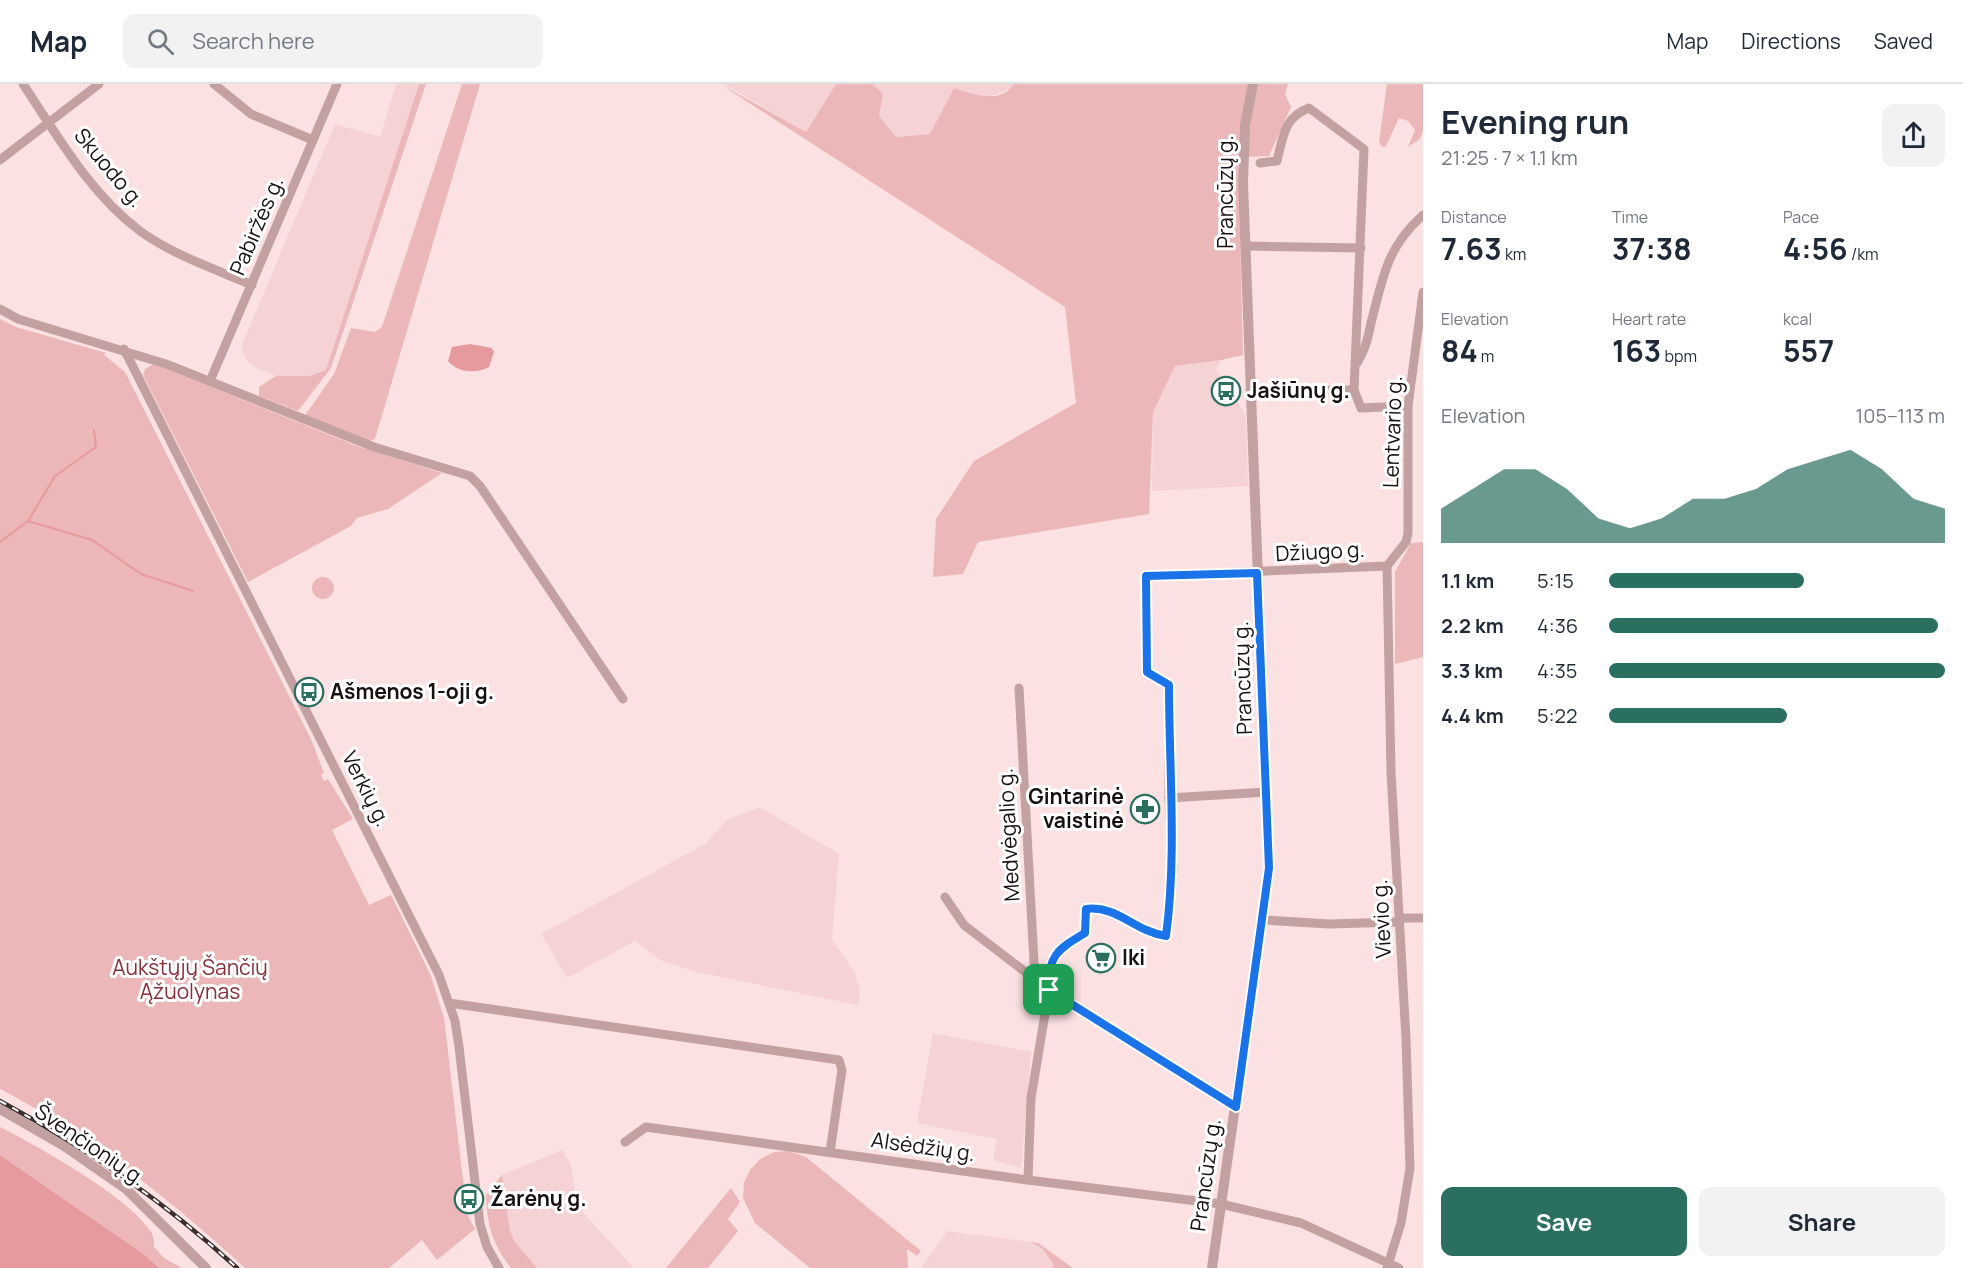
<!DOCTYPE html>
<html lang="en">
<head>
<meta charset="utf-8">
<style>
  :root { --surface:#fff; --page:#f2f2f3; --text:#1f2937; --muted:#747a83; --line:#e0e1e3; --accent:#2b6f60 }
  body { margin:0; font-family:Manrope,sans-serif; background:var(--page); color:var(--text); height:100vh; display:flex; flex-direction:column; font-size:22px; white-space:nowrap }
  * { box-sizing:border-box; margin:0 }
  p { font-size:20px; color:var(--muted) }
  .icon { flex:none; width:33px; height:33px; fill:none; stroke:currentColor; stroke-width:2; stroke-linecap:round; stroke-linejoin:round }
  .map { position:relative; flex:1; overflow:hidden }
  .details { display:flex; flex-direction:column; background:var(--surface); width:540px }
  .details>* { flex:none }
  .pin { position:absolute; display:grid; place-items:center; width:51px; height:51px; color:#fff; margin:-26px; border-radius:12px; box-shadow:0 3px 9px #0006 }
  .round { display:grid; place-items:center; flex:none; width:63px; height:63px; border-radius:12px; background:var(--page) }
  .head { display:flex; align-items:center; justify-content:space-between; height:102px; padding:0 18px }
  h1 { font-size:33px; font-weight:700; line-height:45px }
  .metrics { display:grid; grid-template-columns:repeat(3,1fr); gap:9px; height:102px; padding:6px 18px }
  .metrics div { display:grid; align-content:center }
  .metrics b { font-size:30px; font-weight:700 }
  .metrics small { font-size:16px; font-weight:400 }
  .metrics p { font-size:16px }
  .chart { height:168px; padding:12px 18px }
  .chart p { display:flex; justify-content:space-between }
  .chart svg { width:100%; height:108px; margin-top:6px; fill:var(--accent); opacity:.7 }
  .action { display:flex; gap:12px; margin-top:auto; padding:12px 18px }
  .action a { flex:1; height:69px; border-radius:12px; background:var(--accent); color:#fff; font-size:24px; font-weight:700; line-height:69px; text-align:center }
  .action a+a { background:var(--page); color:var(--text) }
  ul { padding:0 18px; list-style:none; font-size:20px }
  li { display:grid; grid-template-columns:96px 72px 1fr; align-items:center; height:45px }
  li i { height:15px; border-radius:8px; background:var(--accent) }
  header { display:flex; align-items:center; gap:36px; box-sizing:border-box; height:84px; padding:0 30px; background:var(--surface); border-bottom:2px solid var(--line) }
  header strong { font-size:28px }
  nav { display:flex; gap:33px; margin-inline-start:auto; font-size:21px }
  .search { width:420px; height:54px; background:var(--page); display:flex; align-items:center; gap:15px; box-sizing:border-box; padding:0 21px; border-radius:12px; color:var(--muted); font-size:22px }
  main { display:flex; flex:1; min-height:0 }
  .map>svg:first-child { display:block }
  .built { fill:#f5d3d4 }
  .green { fill:#ecb7b8 }
  .water { fill:#e79a9d }
  .lines { fill:none; stroke-linecap:round; stroke-linejoin:round }
  .stream { stroke:#e79a9d; stroke-width:2 }
  .minor { stroke:#c4a1a1; stroke-width:9 }
  .tertiary { stroke:#c4a1a1; stroke-width:10 }
  .rail-casing { stroke:#3b3030; stroke-width:4.5 }
  .rail { stroke:#fff; stroke-width:2; stroke-dasharray:7; stroke-linecap:butt }
  .route-casing { stroke:#fff; stroke-width:12 }
  .route { stroke:#1a73e8; stroke-width:8 }
  .labels { text-anchor:middle; stroke-width:6; stroke-linejoin:round; paint-order:stroke }
  .street-label { font-size:21px; fill:#181010; stroke:#fff }
  .poi-label { font-size:21px; font-weight:bold; fill:#181010; stroke:#fff; text-anchor:start }
  .park-label { font-size:21px; fill:#882e39; stroke:#fff }
</style>
</head>
<body>
<header>
<strong>Map</strong>
<div class="search"><svg class="icon" aria-label="search" viewBox="0 0 24 24"><circle cx="10" cy="10" r="6"/><path d="M15 15l6 6"/></svg>Search here</div>
<nav><a>Map</a><a>Directions</a><a>Saved</a></nav>
</header>
<main>
<div class="map">
<svg width="1423" height="1184" viewBox="0 0 1423 1184">
  <rect width="100%" height="100%" fill="#fce1e2"/>
  <!-- built -->
  <g class="built">
    <path d="M396,0H419L326,286L310,292L281,294L254,283L246,275L241,263L335,40L380,53Z"/>
    <path d="M724,0H836L806,48Z"/>
    <path d="M873,0H1014L1011,5L985,14L954,4L930,50L895,53L879,32L883,10Z"/>
    <path d="M1221,276L1216,286L1246,331L1248,402L1152,407L1153,328L1175,281Z"/>
    <path d="M760,723L839,770L832,855L855,889L860,908L858,921L696,888L662,877L635,857L567,894L541,850L705,760L727,736Z"/>
    <path d="M933,949L1031,968L1021,1084L993,1076L997,1055L917,1039Z"/>
    <path d="M562,1066L571,1080L577,1122L634,1184H537L515,1158L510,1147L502,1091Z"/>
    <path d="M947,1147L1031,1158L1043,1165L1054,1181L1052,1184H921Z"/>
  </g>
  <!-- green -->
  <g class="green">
    <path d="M419,0H426L331,284L298,327L259,312V303L276,292H310L326,286Z"/>
    <path d="M462,0H480L375,355L369,357L306,334V330L334,290L351,244L375,248L382,243Z"/>
    <path d="M720,0L806,48L836,0H873L883,10L879,32L896,53L930,50L954,4C973,10 1000,21 1014,0H1288L1285,10L1291,23L1269,72L1238,73L1243,271L1221,276L1175,282L1153,328L1149,430L978,458L963,490L933,493L936,435L974,377L1076,319L1065,223Z"/>
    <path d="M1387,0H1423V47L1420,55L1408,63L1415,46L1408,37L1399,34L1386,62L1382,63L1379,58Z"/>
    <path d="M0,235L16,243L106,269L104,271L125,288L311,655L324,689L321,691L324,697L328,695L353,735L332,746L369,821L391,811L431,892L444,934L467,1130L475,1145L437,1176L422,1156L389,1184H245C171,1116 89,1051 0,1005Z"/>
    <path d="M154,280L357,362L442,389L388,425L357,434L351,442L248,498L143,291L145,285Z"/>
    <path d="M1423,458V573L1395,580V488L1411,459Z"/>
    <circle cx="323" cy="504" r="11"/>
    <path d="M0,1043C38,1062 126,1112 149,1145C154,1151 154,1156 154,1163L164,1174L182,1184H159L145,1171L0,1071Z"/>
    <path d="M788,1067L806,1073L921,1167L917,1172L907,1165L908,1184H810L755,1139L743,1114L744,1099L750,1086L760,1075L774,1068Z"/>
    <path d="M502,1091L510,1147L515,1158L537,1184H511C493,1161 487,1141 486,1111Z"/>
    <path d="M731,1104L740,1118L728,1135L738,1147L708,1184H666Z"/>
    <path d="M1031,1158L1038,1159L1073,1184H1052L1054,1181L1043,1165Z"/>
  </g>
  <!-- water -->
  <g class="water">
    <path d="M470,260L492,264L494,268L489,283C476,290 458,289 448,277L452,263Z"/>
    <path d="M0,1071L145,1171L159,1184H0Z"/>
  </g>
  <g class="lines">
    <!-- stream -->
    <g class="stream">
      <path d="M28,437L92,456L141,490L193,507"/>
      <path d="M0,458L28,437L55,392L96,363L94,346"/>
    </g>
    <!-- minor -->
    <g class="minor">
      <path d="M23,0C57,51 90,110 140,147C173,171 215,185 252,201"/>
      <path d="M214,0L251,30L313,56"/>
      <path d="M0,76L99,0"/>
      <path d="M1260,79L1277,77C1283,53 1284,33 1309,24L1364,65L1354,306"/>
      <path d="M1245,162L1361,164"/>
      <path d="M0,225L18,235L166,280L374,363L470,392L480,402L623,615"/>
      <path d="M124,265L439,891L455,937L459,963L480,1140L487,1163L499,1184"/>
      <path d="M1357,279C1365,267 1368,254 1371,239C1383,194 1386,164 1423,131"/>
      <path d="M210,297L337,0"/>
      <path d="M1251,307L1354,306L1361,324L1408,322"/>
      <path d="M1387,482L1391,688L1406,955L1410,1084L1401,1139L1387,1184"/>
      <path d="M1387,482L1406,458L1408,449V322L1423,208"/>
      <path d="M1019,604L1035,896"/>
      <path d="M1267,708L1169,714V601L1147,588L1146,492L1387,482"/>
      <path d="M945,813L964,841L1049,906L1236,1023"/>
      <path d="M1399,834H1423"/>
      <path d="M1264,836L1329,840L1399,838"/>
      <path d="M449,919L839,976L842,986L830,1068"/>
      <path d="M625,1058L646,1043L1028,1096L1221,1120L1301,1139L1399,1184"/>
      <path d="M1028,1096L1031,1014L1049,906C1047,872 1058,865 1085,849L1086,825C1117,821 1133,847 1166,852L1173,785L1169,714"/>
    </g>
    <!-- tertiary -->
    <g class="tertiary">
      <path d="M0,1025L64,1062L126,1105L206,1184"/>
      <path d="M1212,1184L1269,784L1243,99L1245,41L1253,0"/>
    </g>
    <!-- rail casing -->
    <g class="rail-casing">
      <path id="rail" d="M0,1017C85,1063 166,1119 237,1184"/>
    </g>
    <!-- rail -->
    <use href="#rail" class="rail"/>
  </g>
  <g class="lines">
    <!-- route casing -->
    <g class="route-casing">
      <path id="route" d="M1257,489L1269,784L1236,1023L1049,906C1047,872 1058,865 1085,849L1086,825C1117,821 1134,847 1166,852C1177,769 1169,685 1169,601L1147,588L1146,492Z"/>
    </g>
    <!-- route -->
    <use href="#route" class="route"/>
  </g>
  <!-- icons -->
  <defs>
    <g id="bus-ring" transform="scale(1.5)"><circle r="9.5" fill="#fff" stroke="#2b6f60" stroke-width="1.5"/><path d="M-5-6H5V4H4V6H2V4H-2V6H-4V4H-5ZM-3.5-4V0h7V-4ZM-3.5 1.2v1.5H-2V1.2ZM2 1.2v1.5H3.5V1.2Z" fill="#2b6f60"/></g>
    <g id="pharmacy-ring" transform="scale(1.5)"><circle r="9.5" fill="#fff" stroke="#2b6f60" stroke-width="1.5"/><path d="M-2-6h4v4h4v4h-4v4h-4v-4h-4v-4h4Z" fill="#2b6f60"/></g>
    <g id="supermarket-ring" transform="scale(1.5)"><circle r="9.5" fill="#fff" stroke="#2b6f60" stroke-width="1.5"/><path d="M-6-5.5h2.5l.6 2H6L4.5 2H-2.5L-4.4-4H-6ZM-1.5 3.2a1.3 1.3 0 1 0 .1 0ZM3 3.2a1.3 1.3 0 1 0 .1 0Z" fill="#2b6f60"/></g>
  </defs>
  <g fill-rule="evenodd">
    <use href="#bus-ring" x="1226" y="307"/>
    <use href="#bus-ring" x="309" y="608"/>
    <use href="#pharmacy-ring" x="1145" y="725"/>
    <use href="#supermarket-ring" x="1101" y="874"/>
    <use href="#bus-ring" x="469" y="1115"/>
  </g>
  <g class="labels">
    <!-- street labels -->
    <g class="street-label">
      <text transform="translate(109 84) rotate(50)" y="7">Skuodo g.</text>
      <text transform="translate(1226 108) rotate(-90)" y="7">Prancūzų g.</text>
      <text transform="translate(257 142) rotate(-67)" y="7">Pabiržės g.</text>
      <text transform="translate(1393 348) rotate(-88)" y="7">Lentvario g.</text>
      <text transform="translate(1320 468) rotate(-3)" y="7">Džiugo g.</text>
      <text transform="translate(1243 594) rotate(-92)" y="7">Prancūzų g.</text>
      <text transform="translate(366 705) rotate(63)" y="7">Verkių g.</text>
      <text transform="translate(1009 751) rotate(-93)" y="7">Medvėgalio g.</text>
      <text transform="translate(1382 835) rotate(-93)" y="7">Vievio g.</text>
      <text transform="translate(90 1061) rotate(34)" y="7">Švenčionių g.</text>
      <text transform="translate(923 1063) rotate(8)" y="7">Alsėdžių g.</text>
      <text transform="translate(1206 1091) rotate(-82)" y="7">Prancūzų g.</text>
    </g>
    <!-- poi labels -->
    <g class="poi-label">
      <text x="1247" y="314">Jašiūnų g.</text>
      <text x="330" y="615">Ašmenos 1-oji g.</text>
      <text x="1124" y="720" text-anchor="end">Gintarinė<tspan x="1124" dy="24">vaistinė</tspan></text>
      <text x="1122" y="881">Iki</text>
      <text x="490" y="1122">Žarėnų g.</text>
    </g>
    <!-- park labels -->
    <g class="park-label">
      <text x="190" y="891">Aukštųjų Šančių<tspan x="190" dy="24">Ąžuolynas</tspan></text>
    </g>
  </g>
</svg>
<div class="pin" style="left:1049px;top:906px;background:#1e9e55"><svg class="icon" aria-label="arrive" viewBox="0 0 24 24"><path d="M6 21V4h12l-3 4 3 4H6"/></svg></div>
</div>
<section class="details">
<div class="head"><div><h1>Evening run</h1><p>21:25 · 7 × 1.1 km</p></div><a class="round"><svg class="icon" aria-label="share" viewBox="0 0 24 24"><path d="M12 15V3M7 8l5-5 5 5M5 13v7h14v-7"/></svg></a></div>
<div class="metrics">
<div><p>Distance</p><b>7.63<small> km</small></b></div>
<div><p>Time</p><b>37:38</b></div>
<div><p>Pace</p><b>4:56<small> /km</small></b></div>
</div>
<div class="metrics">
<div><p>Elevation</p><b>84<small> m</small></b></div>
<div><p>Heart rate</p><b>163<small> bpm</small></b></div>
<div><p>kcal</p><b>557</b></div>
</div>
<div class="chart"><p><span>Elevation</span>105–113 m</p>
<svg viewBox="0 0 160 44" preserveAspectRatio="none"><path d="M0 44V30L10 22L20 14L30 14L40 22L50 34L60 38L70 34L80 26L90 26L100 22L110 14L120 10L130 6L140 14L150 26L160 30V44z"/></svg>
</div>
<ul>
<li><b>1.1 km</b>5:15<i style="width:58%"></i></li>
<li><b>2.2 km</b>4:36<i style="width:98%"></i></li>
<li><b>3.3 km</b>4:35<i style="width:100%"></i></li>
<li><b>4.4 km</b>5:22<i style="width:53%"></i></li>
</ul>
<div class="action"><a>Save</a><a>Share</a></div>
</section>
</main>
</body>
</html>
